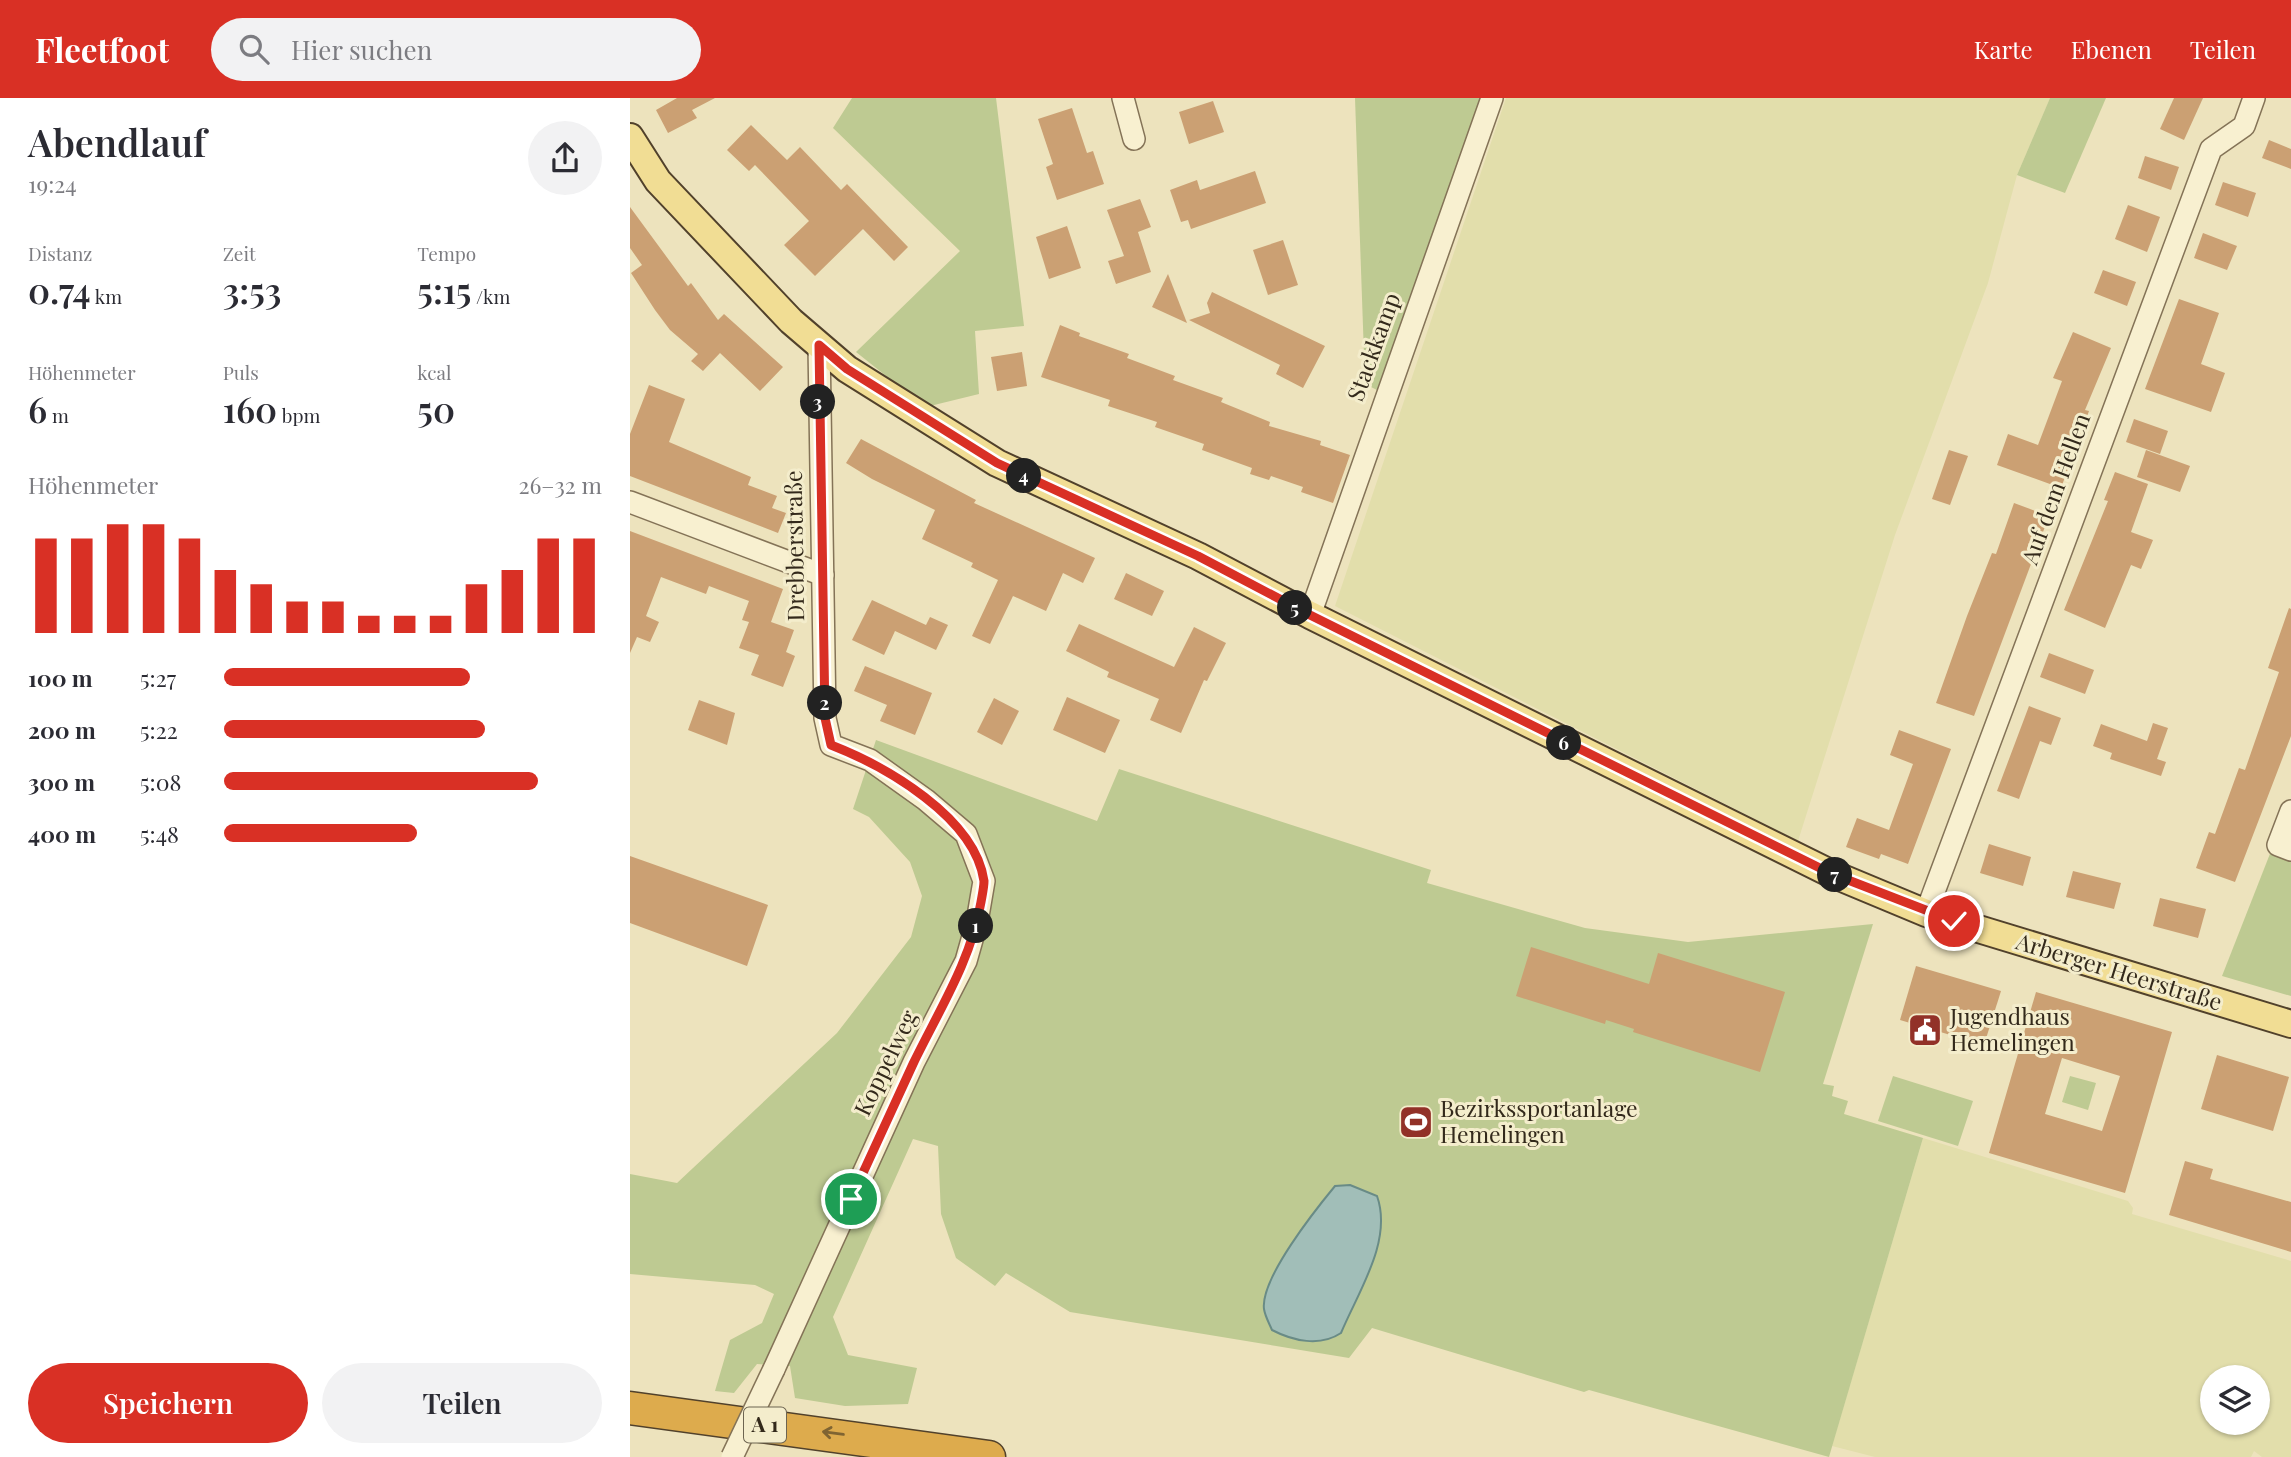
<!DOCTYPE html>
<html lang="de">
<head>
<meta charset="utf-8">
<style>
  :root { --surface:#fff; --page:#f2f2f3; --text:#2b2b33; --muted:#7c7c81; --accent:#d93025 }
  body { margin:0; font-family:"Playfair Display",serif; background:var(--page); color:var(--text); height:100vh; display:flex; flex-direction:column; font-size:26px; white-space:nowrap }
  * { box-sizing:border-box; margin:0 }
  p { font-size:23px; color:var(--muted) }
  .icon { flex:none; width:38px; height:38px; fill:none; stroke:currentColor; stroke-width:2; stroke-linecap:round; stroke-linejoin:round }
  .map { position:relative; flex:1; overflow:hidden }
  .side { display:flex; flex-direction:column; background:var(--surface); width:630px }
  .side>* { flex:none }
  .fabs { position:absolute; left:1570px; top:1267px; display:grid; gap:14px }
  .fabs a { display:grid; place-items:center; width:70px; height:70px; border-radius:50%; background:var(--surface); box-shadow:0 2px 5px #0004; font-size:35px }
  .pin { position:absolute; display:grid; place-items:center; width:60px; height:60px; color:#fff; margin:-30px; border:4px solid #fff; border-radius:50%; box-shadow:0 2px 7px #0007 }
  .km { position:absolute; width:35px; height:35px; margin:-18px; border-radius:50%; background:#222; color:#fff; font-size:19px; line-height:35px; text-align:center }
  .round { display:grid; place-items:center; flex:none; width:74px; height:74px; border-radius:37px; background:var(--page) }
  .headline { display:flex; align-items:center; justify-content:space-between; height:119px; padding:0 28px }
  h1 { font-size:38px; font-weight:600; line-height:52px }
  .stats { display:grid; grid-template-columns:repeat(3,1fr); gap:10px; height:119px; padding:7px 28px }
  .stats div { display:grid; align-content:center }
  .stats b { font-size:35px; font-weight:600 }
  .stats small { font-size:19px; font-weight:400 }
  .stats p { font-size:19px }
  .chart { height:196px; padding:14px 28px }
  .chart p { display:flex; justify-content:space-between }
  .chart svg { width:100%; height:126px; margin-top:7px; stroke:var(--accent); stroke-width:6 }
  .cta { display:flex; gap:14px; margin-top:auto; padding:14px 28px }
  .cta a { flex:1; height:80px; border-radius:42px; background:var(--accent); color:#fff; font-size:28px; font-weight:600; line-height:80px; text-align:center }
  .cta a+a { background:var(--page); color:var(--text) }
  ul { padding:0 28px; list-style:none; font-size:23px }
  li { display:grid; grid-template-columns:112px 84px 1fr; align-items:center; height:52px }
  li i { height:18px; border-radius:9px; background:var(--accent) }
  header { display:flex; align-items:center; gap:42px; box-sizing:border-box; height:98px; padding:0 35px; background:var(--accent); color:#fff }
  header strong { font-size:33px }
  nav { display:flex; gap:38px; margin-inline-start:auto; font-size:24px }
  .search { width:490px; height:63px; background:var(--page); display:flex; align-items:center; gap:18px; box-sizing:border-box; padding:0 24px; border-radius:38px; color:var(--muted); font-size:26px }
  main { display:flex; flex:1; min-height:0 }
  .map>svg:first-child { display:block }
  .farmland { fill:#e2deab; fill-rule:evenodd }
  .green { fill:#beca92 }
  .water { fill:#a1beb8; stroke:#698b86; stroke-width:2 }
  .building { fill:#cba073; fill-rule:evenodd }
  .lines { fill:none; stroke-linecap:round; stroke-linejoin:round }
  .minor-casing { stroke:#847357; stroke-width:24 }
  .major-casing { stroke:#51412b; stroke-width:30 }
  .highway-casing { stroke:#51412b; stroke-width:35 }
  .minor { stroke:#f8f0d0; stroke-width:21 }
  .major { stroke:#f1dd94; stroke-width:26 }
  .highway { stroke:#ddab4d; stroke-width:32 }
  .minor-bridge-casing { stroke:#847357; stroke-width:24; stroke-linecap:butt }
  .minor-bridge { stroke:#f8f0d0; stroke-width:21 }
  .oneway { stroke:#7f6432 }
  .route-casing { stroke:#fff; stroke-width:14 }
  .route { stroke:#d93025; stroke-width:9 }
  .labels { text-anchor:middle; stroke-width:6; stroke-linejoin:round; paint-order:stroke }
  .shield { fill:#f4edcc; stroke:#6d6450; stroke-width:2 }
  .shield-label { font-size:21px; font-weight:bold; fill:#33291b }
  .street-label { font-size:23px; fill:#33291b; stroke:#f4edcc }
  .poi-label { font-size:23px; fill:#33291b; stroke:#f4edcc; text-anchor:start }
</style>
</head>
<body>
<header>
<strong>Fleetfoot</strong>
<div class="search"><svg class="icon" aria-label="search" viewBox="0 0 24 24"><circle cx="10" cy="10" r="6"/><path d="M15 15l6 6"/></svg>Hier suchen</div>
<nav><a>Karte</a><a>Ebenen</a><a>Teilen</a></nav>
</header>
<main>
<section class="side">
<div class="headline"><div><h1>Abendlauf</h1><p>19:24</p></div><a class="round"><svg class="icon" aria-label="share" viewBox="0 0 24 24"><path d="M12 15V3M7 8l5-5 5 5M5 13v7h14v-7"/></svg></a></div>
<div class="stats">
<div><p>Distanz</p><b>0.74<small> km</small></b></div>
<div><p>Zeit</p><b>3:53</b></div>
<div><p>Tempo</p><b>5:15<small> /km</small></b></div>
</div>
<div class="stats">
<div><p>Höhenmeter</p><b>6<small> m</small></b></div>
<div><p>Puls</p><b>160<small> bpm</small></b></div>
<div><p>kcal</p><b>50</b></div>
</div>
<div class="chart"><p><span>Höhenmeter</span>26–32 m</p>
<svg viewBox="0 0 160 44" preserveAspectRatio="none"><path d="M5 44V11M15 44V11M25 44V6M35 44V6M45 44V11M55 44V22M65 44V27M75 44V33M85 44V33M95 44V38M105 44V38M115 44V38M125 44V27M135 44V22M145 44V11M155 44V11"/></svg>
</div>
<ul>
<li><b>100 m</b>5:27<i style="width:65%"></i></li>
<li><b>200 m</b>5:22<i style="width:69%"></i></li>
<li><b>300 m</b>5:08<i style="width:83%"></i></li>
<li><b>400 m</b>5:48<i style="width:51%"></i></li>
</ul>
<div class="cta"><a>Speichern</a><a>Teilen</a></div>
</section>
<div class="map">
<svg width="1661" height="1359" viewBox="0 0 1661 1359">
  <rect width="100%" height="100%" fill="#ede3bd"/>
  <!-- farmland -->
  <g class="farmland">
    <path d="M876,0H1420L1387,77L1358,185L1265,437L1168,743L705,508Z"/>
    <path d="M1293,1040L1498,1103L1503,1110L1502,1116L1661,1163V1359H1632L1624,1353L1621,1359H1245L1202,1348ZM1582,1279H1628V1325H1582Z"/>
  </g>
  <!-- green -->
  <g class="green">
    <path d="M222,0H366L394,228L345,233L349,296L300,308L275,293L226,254L330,153L203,30Z"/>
    <path d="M725,0H852L751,294L735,286Z"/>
    <path d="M1420,0H1476L1435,95L1387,77Z"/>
    <path d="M246,642L467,723L489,671L801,772L797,785L955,830L1058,844L1243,826L1193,986L1204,988L1202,998L1218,1003L1214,1016L1293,1040L1199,1359L959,1292L954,1294L742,1230L719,1260L440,1214L376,1175L365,1188L326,1160L311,1116L308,1048L283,1041L203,1219L218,1257L287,1270L278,1306L215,1308L165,1300L160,1268L127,1266L104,1295L85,1293L100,1242L132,1225L144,1196L125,1187L0,1176V1076L47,1085L207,935L281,839L292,798L280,764L239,719L223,711Z"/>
    <path d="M1645,743L1661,749V898L1592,878Z"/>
    <path d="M1263,978L1343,1003L1328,1048L1248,1023Z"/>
    <path d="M1440,978L1466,985L1458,1012L1432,1004Z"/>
  </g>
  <!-- water -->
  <path class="water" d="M720,1087L747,1098C763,1143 728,1194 711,1235C690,1249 663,1243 642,1232C639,1225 635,1218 634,1211C630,1181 686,1111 705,1088Z"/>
  <!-- building -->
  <g class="building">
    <path d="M47,0H85L62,12L67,20L38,35L26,12Z"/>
    <path d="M1544,0H1573L1554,42L1530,31Z"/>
    <path d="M583,3L594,34L559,46L549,14Z"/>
    <path d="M442,10L457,55L463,53L474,86L427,102L416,69L423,66L408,21Z"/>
    <path d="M121,27L157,62L170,49L211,92L217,86L278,149L264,163L233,131L185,178L154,147L179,123L125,67L119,73L97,52Z"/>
    <path d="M1639,42L1661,51V71L1632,60Z"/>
    <path d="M1515,58L1549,69L1541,92L1508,80Z"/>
    <path d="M625,73L636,105L561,131L558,122L551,124L540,92L567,82L570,92Z"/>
    <path d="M1593,84L1626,95L1618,119L1585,107Z"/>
    <path d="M510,101L521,129L508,134L521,174L486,186L478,163L494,158L477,112Z"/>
    <path d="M1498,107L1530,119L1517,154L1485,141Z"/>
    <path d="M0,109L58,188L61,185L88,222L94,216L153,269L130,293L90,255L73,273L61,263L68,256L40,232L25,212L1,175L12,167L0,150Z"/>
    <path d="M437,128L451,170L419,181L406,139Z"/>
    <path d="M1573,135L1607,148L1597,172L1564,160Z"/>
    <path d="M653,142L668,187L638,197L623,152Z"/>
    <path d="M1473,172L1506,184L1497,208L1464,195Z"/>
    <path d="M538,176L557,225L522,209Z"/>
    <path d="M582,194L695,248L673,290L646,276L650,267L559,222L580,215L577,205Z"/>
    <path d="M1549,201L1589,215L1571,266L1595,275L1581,314L1515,291Z"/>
    <path d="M430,227L450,235L449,238L499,256L497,260L545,278L543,282L593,300L591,304L640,324L639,328L691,343L690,347L720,357L703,405L671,394L673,389L641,378L639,382L620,376L622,370L572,352L574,346L525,329L527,324L478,308L480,302L411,279Z"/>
    <path d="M1443,234L1481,250L1455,312L1459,313L1431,390L1367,367L1378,336L1408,347L1432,283L1423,280Z"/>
    <path d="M392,254L397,288L367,293L361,259Z"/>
    <path d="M19,287L55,301L39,344L121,379L118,387L147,398L142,410L156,415L148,435L0,378V336Z"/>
    <path d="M1504,321L1538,333L1530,356L1496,344Z"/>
    <path d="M231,341L346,402L344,405L465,460L453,485L433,475L416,513L383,498L360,546L342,538L368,482L341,469L343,465L292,441L305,412L242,381L216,365Z"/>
    <path d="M1319,352L1338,358L1320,407L1302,401Z"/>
    <path d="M1516,352L1560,368L1550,394L1507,379Z"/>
    <path d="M1485,374L1518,386L1501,434L1523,442L1511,471L1501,467L1475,530L1434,512L1478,403L1474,402Z"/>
    <path d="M1384,405L1419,418L1344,618L1306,605L1337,518L1362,455L1366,456Z"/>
    <path d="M0,433L153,491L141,524L164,532L156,554L165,558L153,589L121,577L129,557L109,550L119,524L112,522L119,503L79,488L76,496L31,479L16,518L29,524L20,544L7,539L0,555Z"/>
    <path d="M496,475L534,493L522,518L484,501Z"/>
    <path d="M242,502L296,527L300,519L318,527L306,552L265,533L254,557L222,542Z"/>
    <path d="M1659,510L1661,511V638L1605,784L1566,770L1579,734L1585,736L1609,670L1615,672L1649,574L1638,570Z"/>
    <path d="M449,526L544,569L564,529L596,545L577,583L574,582L551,635L520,622L529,601L477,579L479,574L436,553Z"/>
    <path d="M1419,555L1464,572L1455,596L1410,579Z"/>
    <path d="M235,568L302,595L285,637L250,623L257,607L224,593Z"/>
    <path d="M437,599L490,622L475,655L423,632Z"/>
    <path d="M364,600L389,613L372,647L347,634Z"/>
    <path d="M69,602L105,615L97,647L58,632Z"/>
    <path d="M1399,608L1431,620L1421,647L1410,643L1389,701L1367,693Z"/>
    <path d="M1523,625L1538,630L1527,661L1536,664L1531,678L1480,661L1482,655L1463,648L1471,626L1517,643Z"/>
    <path d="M1269,632L1321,651L1278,766L1251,756L1249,761L1216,749L1227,720L1259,732L1283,666L1260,657Z"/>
    <path d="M1359,746L1401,759L1393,788L1350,775Z"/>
    <path d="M0,758L138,807L117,868L0,825Z"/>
    <path d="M1443,773L1491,785L1484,811L1436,799Z"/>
    <path d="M1530,800L1576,811L1568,840L1523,828Z"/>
    <path d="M901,849L1019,886L1028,855L1155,894L1130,974L1003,934L1004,931L976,922L975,926L886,898Z"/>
    <path d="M1286,868L1371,893L1354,947L1270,922Z"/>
    <path d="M1406,894L1542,934L1495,1095L1359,1055ZM1432,960L1490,978L1472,1033L1415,1016Z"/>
    <path d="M1587,957L1659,979L1643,1033L1571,1011Z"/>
    <path d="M1555,1063L1583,1071L1580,1081L1661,1104V1154L1539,1117Z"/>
  </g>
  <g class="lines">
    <!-- minor casing -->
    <g class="minor-casing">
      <g id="minor">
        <path d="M493,0L504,41"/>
        <path d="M0,404L193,477"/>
        <path d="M680,517L862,0"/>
        <path d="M1661,713L1648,747L1661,752"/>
        <path d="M1296,815L1581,51L1614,28L1624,0"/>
        <path d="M144,1271L284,964L336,863L347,824L354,783L336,736L296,702L240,662L201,647L195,620L189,247"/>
      </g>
    </g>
    <!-- major casing -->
    <g class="major-casing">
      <path id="major" d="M0,39L28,83L161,223L217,271L367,365L568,458L680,517L1200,775L1296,815L1661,926"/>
    </g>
    <!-- highway casing -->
    <g class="highway-casing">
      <path id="highway" d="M0,1310L359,1359"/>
    </g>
    <!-- minor -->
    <use href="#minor" class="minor"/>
    <!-- major -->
    <use href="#major" class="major"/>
    <!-- highway -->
    <use href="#highway" class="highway"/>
    <!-- minor-bridge casing -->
    <g class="minor-bridge-casing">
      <path id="minor-bridge" d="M102,1359L144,1271"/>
    </g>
    <!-- minor-bridge -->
    <use href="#minor-bridge" class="minor-bridge"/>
  </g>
  <!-- one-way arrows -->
  <defs><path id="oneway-shaft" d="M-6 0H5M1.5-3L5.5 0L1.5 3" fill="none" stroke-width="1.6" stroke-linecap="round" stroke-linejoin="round" transform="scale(1.75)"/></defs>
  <use class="oneway" href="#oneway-shaft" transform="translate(203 1335) rotate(-172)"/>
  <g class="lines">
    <!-- route casing -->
    <g class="route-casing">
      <path id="route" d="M221,1101C242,1056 262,1011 283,966C309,912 341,863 351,804C352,798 354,789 354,783C345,719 255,668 201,647L195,620L189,247L217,271L367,365L568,458L680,517L1200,775L1324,823"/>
    </g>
    <!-- route -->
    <use href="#route" class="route"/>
  </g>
  <!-- icons -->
  <defs>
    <g id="civic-square" transform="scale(1.75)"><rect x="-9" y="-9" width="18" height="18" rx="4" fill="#923128" stroke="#f4edcc"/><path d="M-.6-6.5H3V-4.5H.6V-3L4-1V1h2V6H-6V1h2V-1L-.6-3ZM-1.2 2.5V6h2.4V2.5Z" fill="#fff"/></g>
    <g id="stadium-square" transform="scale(1.75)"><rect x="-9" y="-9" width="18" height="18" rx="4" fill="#923128" stroke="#f4edcc"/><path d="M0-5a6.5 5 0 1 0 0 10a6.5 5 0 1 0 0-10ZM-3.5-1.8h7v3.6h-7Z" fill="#fff"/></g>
  </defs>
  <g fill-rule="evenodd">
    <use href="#civic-square" x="1295" y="932"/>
    <use href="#stadium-square" x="786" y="1024"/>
  </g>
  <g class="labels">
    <!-- shield labels -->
    <rect class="shield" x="114" y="1309.5" width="42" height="35" rx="5"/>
    <g class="shield-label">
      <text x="135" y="1334">A 1</text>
    </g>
    <!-- street labels -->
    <g class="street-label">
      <text transform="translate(744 249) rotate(-70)" y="8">Stackkamp</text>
      <text transform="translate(1426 391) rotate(-70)" y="8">Auf dem Hellen</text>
      <text transform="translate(165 448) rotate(-91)" y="8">Drebberstraße</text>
      <text transform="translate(1489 874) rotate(17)" y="8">Arberger Heerstraße</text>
      <text transform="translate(256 965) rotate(-64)" y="8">Koppelweg</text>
    </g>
    <!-- poi labels -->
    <g class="poi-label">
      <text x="1320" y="927">Jugendhaus<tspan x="1320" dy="26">Hemelingen</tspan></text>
      <text x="810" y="1019">Bezirkssportanlage<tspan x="810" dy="26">Hemelingen</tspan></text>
    </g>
  </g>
</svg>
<div class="fabs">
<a><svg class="icon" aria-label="layers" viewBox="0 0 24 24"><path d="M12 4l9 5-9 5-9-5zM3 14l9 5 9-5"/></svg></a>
</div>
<div class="pin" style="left:221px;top:1101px;background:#1e9e55"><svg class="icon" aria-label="arrive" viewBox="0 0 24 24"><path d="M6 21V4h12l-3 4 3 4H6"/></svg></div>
<div class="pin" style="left:1324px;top:823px;background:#d93025"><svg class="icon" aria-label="check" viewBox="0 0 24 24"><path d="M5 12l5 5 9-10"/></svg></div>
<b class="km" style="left:346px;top:828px">1</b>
<b class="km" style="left:195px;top:605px">2</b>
<b class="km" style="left:188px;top:304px">3</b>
<b class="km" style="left:394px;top:378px">4</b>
<b class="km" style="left:665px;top:510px">5</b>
<b class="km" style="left:934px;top:645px">6</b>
<b class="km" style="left:1205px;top:777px">7</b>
</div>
</main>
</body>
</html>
